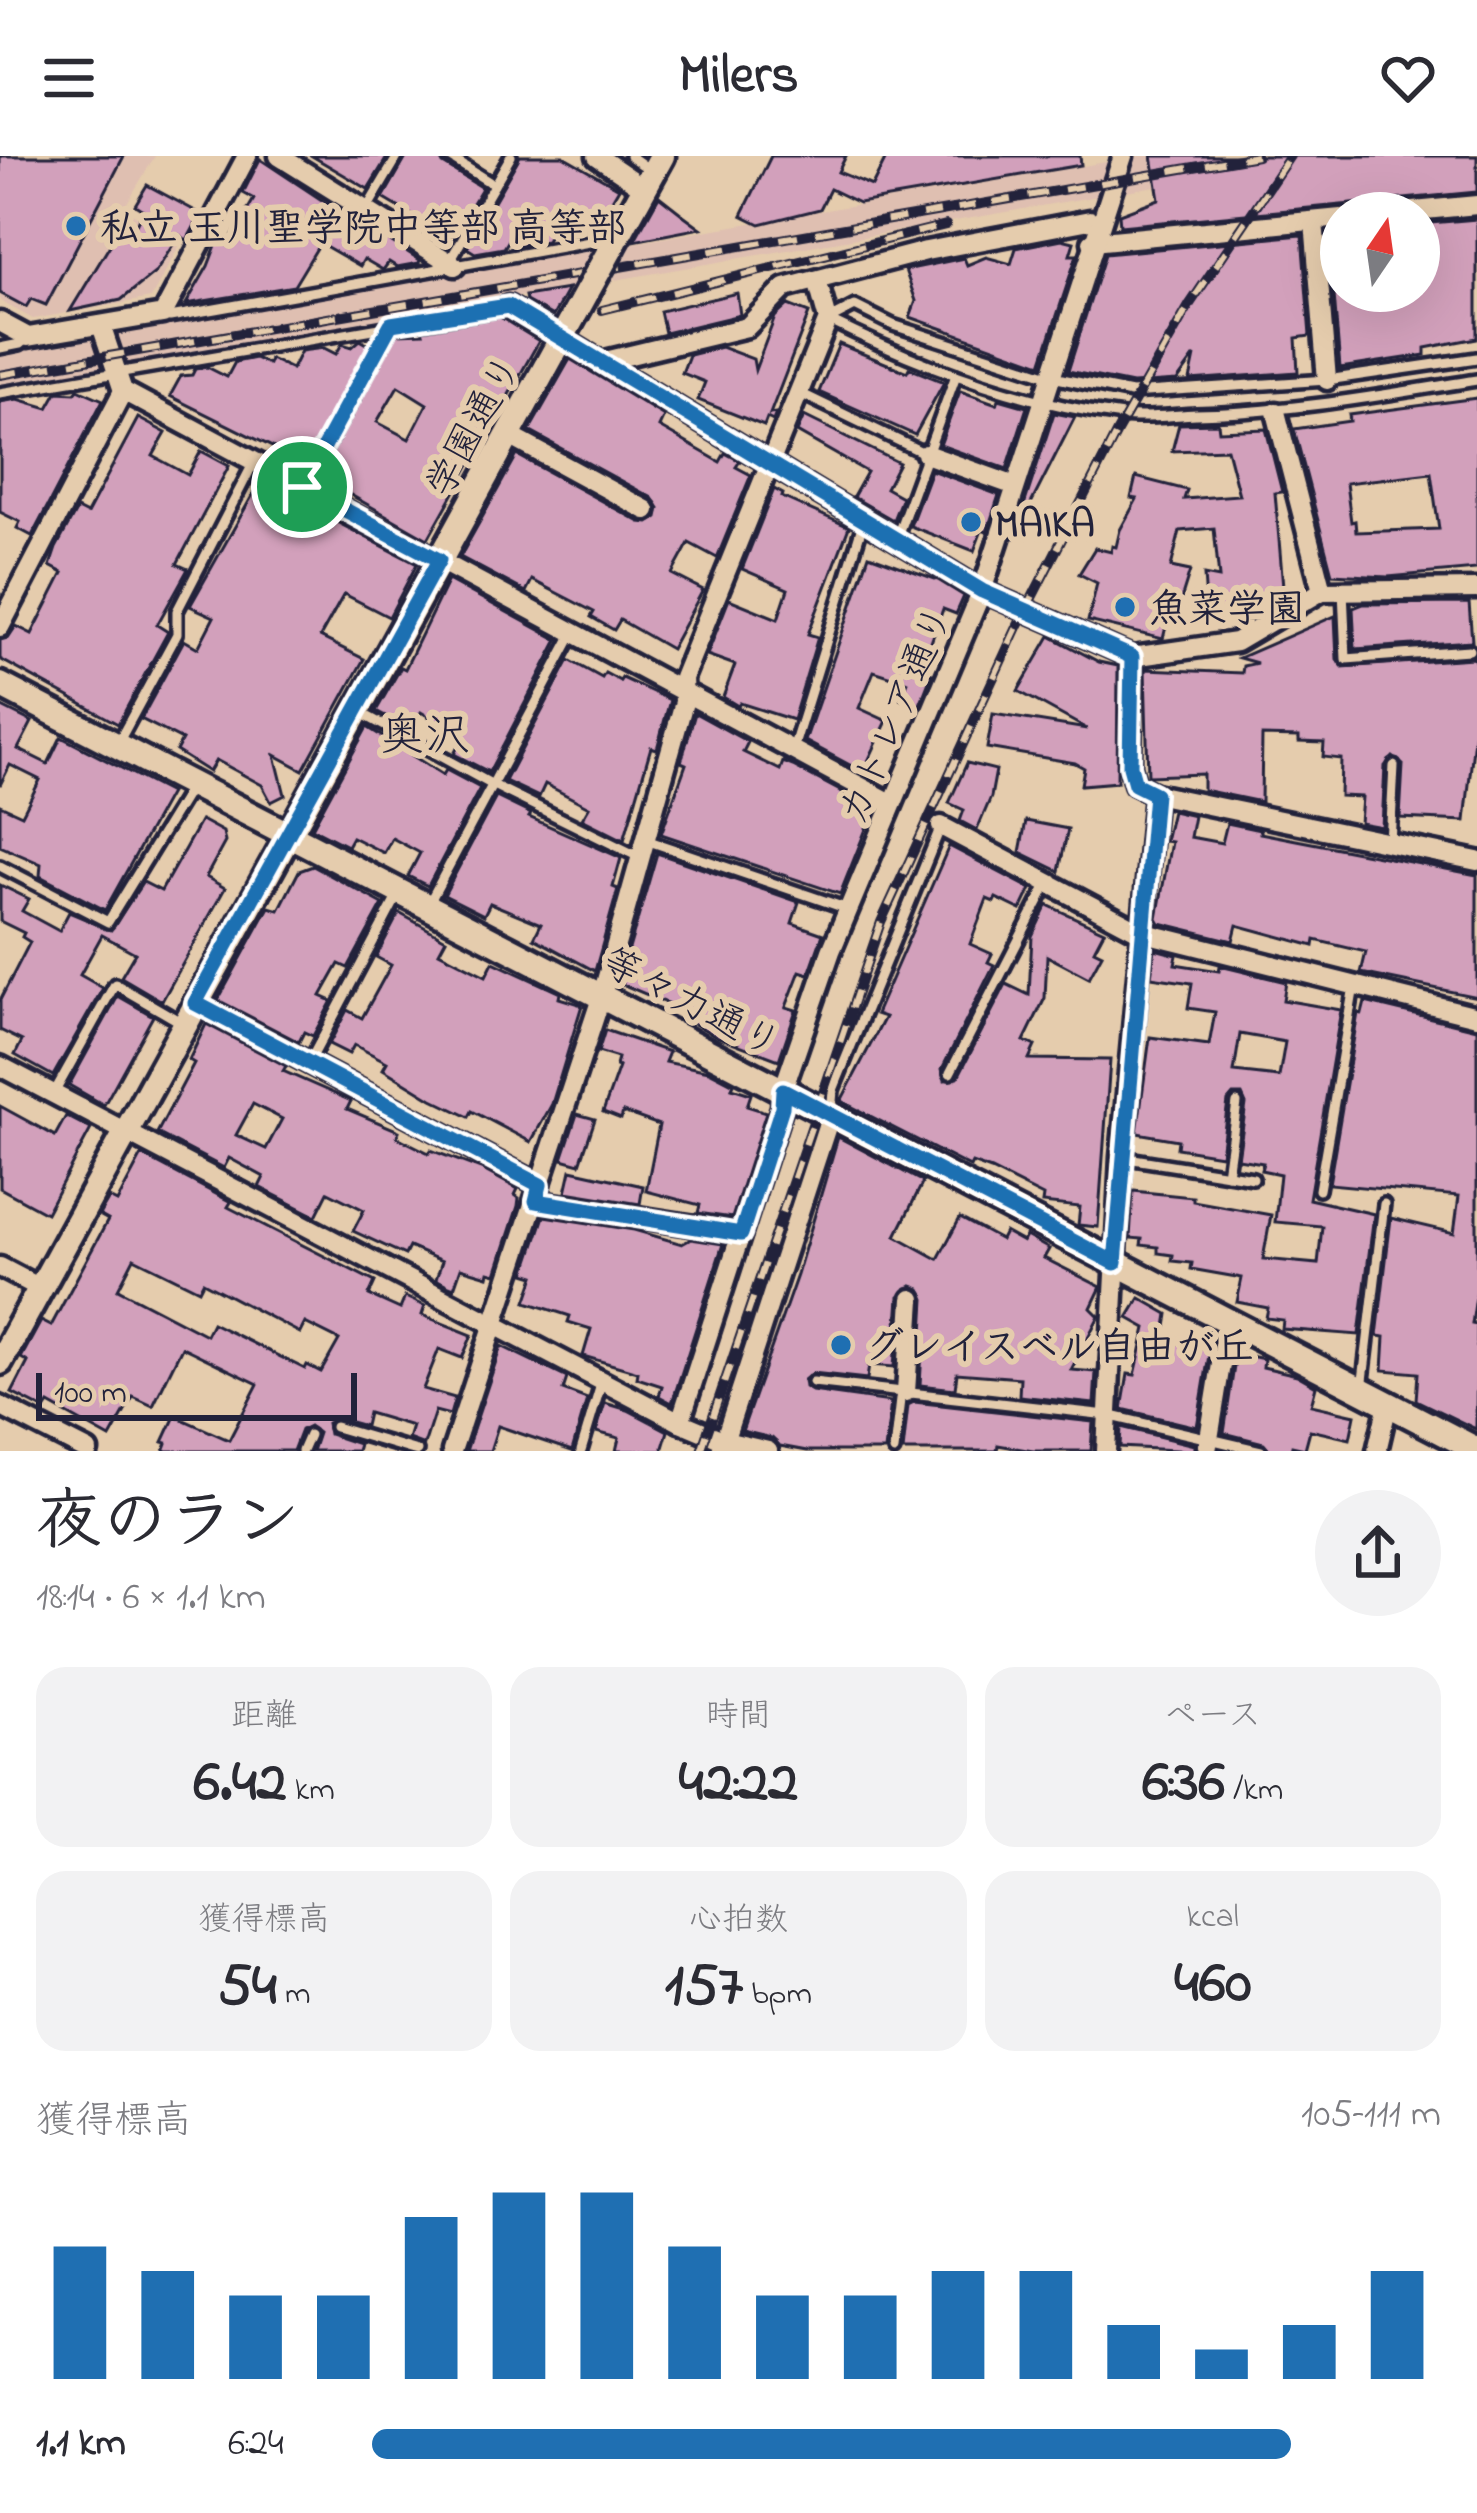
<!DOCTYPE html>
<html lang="ja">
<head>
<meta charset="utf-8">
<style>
  :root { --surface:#fff; --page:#f2f2f3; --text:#2b2b33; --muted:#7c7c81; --accent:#1f6fb2 }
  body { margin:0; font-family:"Indie Flower","Klee One",sans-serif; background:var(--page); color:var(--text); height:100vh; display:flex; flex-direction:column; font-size:45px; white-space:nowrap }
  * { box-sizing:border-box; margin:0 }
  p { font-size:39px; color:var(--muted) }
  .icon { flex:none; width:66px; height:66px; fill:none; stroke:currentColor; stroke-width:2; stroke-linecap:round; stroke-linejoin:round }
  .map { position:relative; height:1295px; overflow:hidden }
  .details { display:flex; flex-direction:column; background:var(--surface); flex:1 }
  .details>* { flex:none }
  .needle { width:78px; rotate:13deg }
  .tools { position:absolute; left:1320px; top:36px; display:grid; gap:24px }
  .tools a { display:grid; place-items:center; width:120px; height:120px; border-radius:50%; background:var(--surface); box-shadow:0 12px 48px #0002; font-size:60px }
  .scale { position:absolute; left:36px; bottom:30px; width:321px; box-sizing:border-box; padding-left:12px; border:6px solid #22223b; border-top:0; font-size:33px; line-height:42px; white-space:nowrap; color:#22223b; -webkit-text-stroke:9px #e5ccad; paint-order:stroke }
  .pin { position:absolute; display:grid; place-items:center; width:102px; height:102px; color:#fff; margin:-51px; border:6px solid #fff; border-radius:50%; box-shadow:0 3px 12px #0007 }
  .round { display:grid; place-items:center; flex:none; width:126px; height:126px; border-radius:63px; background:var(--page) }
  .head { display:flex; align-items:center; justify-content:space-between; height:204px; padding:0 36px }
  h1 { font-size:66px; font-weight:800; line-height:90px }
  .stats { display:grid; grid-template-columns:repeat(3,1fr); gap:18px; height:204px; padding:12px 36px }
  .stats div { display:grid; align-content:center; border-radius:30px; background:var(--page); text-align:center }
  .stats b { font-size:60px; font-weight:800 }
  .stats small { font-size:33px; font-weight:400 }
  .stats p { font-size:33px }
  .chart { height:336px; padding:24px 36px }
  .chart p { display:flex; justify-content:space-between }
  .chart svg { width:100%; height:216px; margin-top:12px; stroke:var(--accent); stroke-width:6 }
  ul { padding:0 36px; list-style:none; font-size:39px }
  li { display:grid; grid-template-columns:192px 144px 1fr; align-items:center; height:90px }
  li i { height:30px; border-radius:15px; background:var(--accent) }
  header { display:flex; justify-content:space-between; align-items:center; height:156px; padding:0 36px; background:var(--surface); font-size:54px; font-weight:800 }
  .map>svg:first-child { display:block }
  .built { fill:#dfbfb1 }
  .building { fill:#d2a0bb; stroke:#22223b; stroke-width:3; fill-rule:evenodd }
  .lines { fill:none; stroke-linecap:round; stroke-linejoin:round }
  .lane-casing { stroke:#22223b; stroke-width:18 }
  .street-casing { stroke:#22223b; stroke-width:27 }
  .secondary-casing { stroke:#22223b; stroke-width:33 }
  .lane { stroke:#e5ccad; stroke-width:9 }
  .street { stroke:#e5ccad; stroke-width:18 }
  .secondary { stroke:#e5ccad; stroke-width:24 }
  .rail-casing { stroke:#22223b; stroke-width:10 }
  .rail { stroke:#e5ccad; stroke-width:6; stroke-dasharray:18; stroke-linecap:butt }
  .secondary-bridge-casing { stroke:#22223b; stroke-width:33; stroke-linecap:butt }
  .secondary-bridge { stroke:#e5ccad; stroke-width:24 }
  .route-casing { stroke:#fff; stroke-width:24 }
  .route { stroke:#1f6fb2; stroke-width:15 }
  .poi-dot { fill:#1f6fb2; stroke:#e5ccad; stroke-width:4.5 }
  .labels { text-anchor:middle; stroke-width:12; stroke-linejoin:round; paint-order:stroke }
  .poi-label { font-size:39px; font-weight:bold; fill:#22223b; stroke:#e5ccad; text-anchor:start }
  .street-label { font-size:39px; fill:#22223b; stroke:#e5ccad }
  .quarter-label { font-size:45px; fill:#22223b; stroke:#e5ccad }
</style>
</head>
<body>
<header><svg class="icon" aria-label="menu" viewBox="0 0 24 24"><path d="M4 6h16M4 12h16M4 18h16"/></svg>Milers<svg class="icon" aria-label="heart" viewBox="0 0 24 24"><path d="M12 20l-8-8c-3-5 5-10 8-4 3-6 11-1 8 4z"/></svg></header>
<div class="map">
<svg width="1477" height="1295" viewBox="0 0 1477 1295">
  <rect width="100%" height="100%" fill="#e5ccad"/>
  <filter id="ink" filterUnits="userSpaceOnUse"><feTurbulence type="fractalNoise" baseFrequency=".00833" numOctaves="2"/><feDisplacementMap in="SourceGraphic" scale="24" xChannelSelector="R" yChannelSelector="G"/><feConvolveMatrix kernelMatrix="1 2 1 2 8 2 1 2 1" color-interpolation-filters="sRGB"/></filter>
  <g filter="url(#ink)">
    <!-- built -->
    <g class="built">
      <path d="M0,0H155L124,52L181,87L151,142L33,163L0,145Z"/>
      <path d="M1141,0H1328L0,231V196Z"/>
    </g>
    <!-- building -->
    <g class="building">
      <path d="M0,0H124L46,149L31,143L26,151L0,137Z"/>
      <path d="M312,0H388L368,33Z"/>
      <path d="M407,0H439L443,8L482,32L448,88L416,70L420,64L383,42Z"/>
      <path d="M520,0H563L619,32L593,76L559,60L546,85L519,89L509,84L504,92L475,97L467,92Z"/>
      <path d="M771,0H846L838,16L872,30L887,0H1080L1081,9L859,47L830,33L820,53L760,68L742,59Z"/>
      <path d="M1152,0H1477V36L1120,70L1119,58L1159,43Z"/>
      <path d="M260,3L382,84L384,81L420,104L419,107L397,111L389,106L383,114L364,103L360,110L320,87L294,130L186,148L208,110L218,84L227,89L254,43L243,37Z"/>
      <path d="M147,29L201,58L187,84L179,79L156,116L121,144L70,155L118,76L129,82L143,54L135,49Z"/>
      <path d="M659,40L682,58L701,72L634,85Z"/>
      <path d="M1477,63V182L1425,192V199L1340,212L1329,77L1341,76V135H1419V68Z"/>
      <path d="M1302,79L1310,180L1296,182L1298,216L1190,224L1195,200L1177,225L1132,228L1068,215L1105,98Z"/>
      <path d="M1062,83L1074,86L1070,99H1077L1041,208L910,161L916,145L905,114L964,102L967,109L986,101L1011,108L1016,92Z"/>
      <path d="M568,133L553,160L526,145L525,140Z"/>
      <path d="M737,137L740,159L665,177L660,155Z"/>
      <path d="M788,149L809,157L770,258L776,257L773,265L767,262L764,270L698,244L705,226L682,217L689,199L721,191L753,203L755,214L775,161Z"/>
      <path d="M500,161L539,185L428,383L319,321L396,178L423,177L422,174ZM398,230L427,248L409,283L377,266Z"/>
      <path d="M360,184L369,189L303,312L276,298L278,294L170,240L181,220L192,219L195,213L207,211L227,221L235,206L255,202L268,208L270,203L292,213L301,195L324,192L336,198L342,188L352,191Z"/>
      <path d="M839,188L907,216L909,212L944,226L915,279L819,236Z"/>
      <path d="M570,203L664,260L659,271L720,306L725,297L740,305L736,311L751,319L717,402L689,387L672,418L703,434L671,493L620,464L614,474L591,461L594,456L532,424L526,436L460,401L517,299L640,366L648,367L657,361L659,352L652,342L529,275Z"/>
      <path d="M78,233L103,244L32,380L17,372L20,366L0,356V246L18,243L48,252L57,236L75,237Z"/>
      <path d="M960,235L997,248L999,243L1027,251L1007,313L940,289Z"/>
      <path d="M1477,242V413L1388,421L1332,418L1294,273L1350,265L1349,259ZM1431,317L1439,373L1356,376L1355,365L1351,366L1346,327Z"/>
      <path d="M1054,257L1075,261L1013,383Z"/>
      <path d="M804,260L899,307L886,332L902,341L893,364L853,341L867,316L797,276Z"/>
      <path d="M138,262L166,277L153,300L188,319L201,295L229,310L177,408L188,413L157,469L168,476L118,568L0,503V484L8,482L16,470L32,478L63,417L50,410L56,392L77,353L87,358Z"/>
      <path d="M1218,267L1219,275L1266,273L1282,336L1275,337L1284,442L1267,445V452L1260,456L1207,460L1204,419L1219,422L1214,372L1180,375L1171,411L1190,415L1180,447L1172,445L1163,483L1088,465L1097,427L1079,418L1095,392L1111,396L1112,390L1116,391L1120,374L1137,343L1131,342L1136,321L1187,334L1184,343L1239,339L1227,293L1172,295L1179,268Z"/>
      <path d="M931,314L999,339L987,376L982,374L974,395L910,370Z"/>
      <path d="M260,326L417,408L389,461L344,438L320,481L364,503L303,614L275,599L285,639L271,646L262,629L216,604L209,616L176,595L182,584L141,563L184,484L198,492L214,461L190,450Z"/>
      <path d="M774,333L783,338L782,341L849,371L808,478L818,481L793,564L740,547L738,550L723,541L735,509L707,499L729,443L778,463L788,433L742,413Z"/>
      <path d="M869,399L938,424L964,440L956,458L943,453L921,514L932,518L919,551L900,543L908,526L874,515L859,552L887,565L863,616L805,585Z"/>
      <path d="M448,424L558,484L489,616L454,598L463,581L421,556L412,574L376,555L401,511L405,513Z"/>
      <path d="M1469,447L1472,485L1355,493L1353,452L1363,448Z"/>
      <path d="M1335,460L1337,503L1343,511L1473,502L1477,506V554L1465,665L1400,662L1403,609L1393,601L1385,610L1382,671L1360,667L1362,641L1340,640L1341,603L1323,601L1324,587L1299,586V581L1262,580L1261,646L1203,634V618L1148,620L1145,513L1242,517L1243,510L1257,507L1239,502Z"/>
      <path d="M1050,480L1099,506L1118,510L1117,626L1081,629L1084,612L1075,607L987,592L993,558L1087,573L1018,535Z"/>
      <path d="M569,504L602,522L605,517L620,525L622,522L670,544L657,593L651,591L624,684L582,663L589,651L545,628L539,641L505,625Z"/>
      <path d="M0,550L32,566L18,593L48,608L61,581L170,637L105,754L40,720L41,708L0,690V649L22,659L40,624L10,609L0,629Z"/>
      <path d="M695,557L748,586L743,596L780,614L783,606L793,610L874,653L840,738L661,678L686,608L681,606Z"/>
      <path d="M367,571L443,619L446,614L480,632L428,730L408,720L420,697L392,682L384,697L352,681L347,690L312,672Z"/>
      <path d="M967,607L996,614L991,641L977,674L960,665L964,654L949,647Z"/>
      <path d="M496,641L531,658L529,661L621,702L613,731L618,733L595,815L534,782L541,768L490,747L484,759L444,739Z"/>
      <path d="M1172,655L1194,660L1190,681L1222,687L1227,667L1260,674V677L1477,719V841L1361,817L1366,796L1315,784L1314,790L1237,769L1233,785L1160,767L1157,762L1171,686L1165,685Z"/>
      <path d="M201,664L223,676L225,686L206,721L225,732L162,845L121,821L135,797L102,779L80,819L103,832L53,920L15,899L22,885L0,874V844L30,786L22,781L24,777L0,765V729L29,743L22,755L59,775L69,756L111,774L143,726L161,735Z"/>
      <path d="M1026,665L1068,673L1059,715L1020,696Z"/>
      <path d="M949,690L1031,733L1021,754L996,742L994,746L987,743L970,788L992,798L988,806L994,809L942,913L945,924L958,921L1006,828L1029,839L1032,780L1047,749L1104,775L1094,794L1102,798L1089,822L1047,800L1045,842L1024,885L1035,890L1029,903L1110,904L1098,1071L1078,1069L1080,1051L1042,1047L1043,1040L991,1014L972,1007L970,1011L841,945L885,861L876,858Z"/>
      <path d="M657,697L799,746L792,767L823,778L809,818L800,815L786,851L796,854L779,904L718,881L682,861L681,853L619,827Z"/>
      <path d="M313,710L383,748L348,812L339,808L321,840L332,845L313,880L304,876L299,886L218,844L269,751L279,754L299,715Z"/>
      <path d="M399,757L446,783L439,796L486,820L493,806L560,837L559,842L582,849L552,948L531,986L472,955L469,961L432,943L383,913L387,906L354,889L349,898L329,888L347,854L362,862L391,809L376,801Z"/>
      <path d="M1155,793L1177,799L1175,808L1219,815L1220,810L1286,826L1283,844L1341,854L1309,1043L1374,1058L1359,1179L1282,1173L1283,1164L1266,1162L1268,1152L1237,1146L1242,1122L1191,1113L1192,1107L1172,1105L1173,1099L1158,1097V1091L1141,1089L1142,1083L1130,1082L1133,1035L1193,1041V1045L1271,1059L1263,1103L1318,1108L1322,1070L1275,1066L1280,1018L1261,1014L1263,1007L1238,1003L1246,948L1242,939H1233L1228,945L1221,999L1177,992L1178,984L1137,977L1150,881L1209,889L1215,856L1188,852L1192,827L1151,821ZM1240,878L1285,886L1279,921L1234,916Z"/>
      <path d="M118,840L153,860L104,949L69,929Z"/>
      <path d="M1365,846L1477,873V1133L1472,1168L1477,1169L1476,1273L1416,1244L1418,1217L1383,1214L1385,1181L1377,1180L1391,1062L1454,1077L1459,1040L1329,1028L1358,857L1362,858Z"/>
      <path d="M206,868L286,910L283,915L351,945L347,953L399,975L397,981L429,997L431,994L481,1013L518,1033L515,1039L519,1042L518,1050L496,1118L489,1116L488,1120L461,1112L454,1132L449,1130L436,1123L442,1105L409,1091L405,1099L353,1075L364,1054L328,1036L316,1060L259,1031L264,1021L229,1002L224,1012L157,977L194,907L189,904ZM253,948L282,963L266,993L236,979Z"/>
      <path d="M605,874L669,896L665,906L709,915L734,928L732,932L751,938L747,950L766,956L732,1062L698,1057L700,1049L646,1035L659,969L623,956L621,963L603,956L619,911L616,910L618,902L598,896Z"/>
      <path d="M0,950L55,980L66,960L91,973L46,1057L0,1032Z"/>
      <path d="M577,958L595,963L580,1008L562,1003Z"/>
      <path d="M838,981L923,1026L896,1080L938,1103L960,1062L1001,1084L1005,1076L1023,1086L1026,1080L1049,1093L1044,1102L1101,1131L1091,1152L1099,1160L1071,1214L1096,1216L1094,1248L1019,1240L1020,1222L957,1217L955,1233L920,1229L925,1143L920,1133L912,1130L899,1141L894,1211L869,1209L867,1223L813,1217L804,1224L805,1231L812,1235L891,1246L885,1295H807L780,1290L772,1282L742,1275L797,1119Z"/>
      <path d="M142,999L231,1046L228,1051L375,1126L369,1139L400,1153L405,1141L425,1150L422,1159L472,1179L462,1202L439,1193L423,1233L455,1242L450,1259L435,1255L424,1289L408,1283L412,1270L368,1257L365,1270L336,1262L327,1267L329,1278L359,1288L357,1295H312L318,1277L309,1270L301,1274L293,1295H164L167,1287L163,1286L175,1260L229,1284L258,1228L182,1191L153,1250L133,1241L110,1282L49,1248L45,1254L12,1237L28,1206L21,1202L41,1165L51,1170L108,1064L99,1059L109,1042L117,1046ZM134,1102L199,1134L203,1126L300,1177L305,1167L339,1184L321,1216L307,1209L305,1213L212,1167L206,1179L118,1133Z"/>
      <path d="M571,1014L643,1030L640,1048L566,1036Z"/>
      <path d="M544,1060L634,1074L682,1088L691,1083L723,1088L672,1247L659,1240L662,1230L637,1222L638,1216L583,1200L591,1173L568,1166L570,1160L526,1146L535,1120L525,1117Z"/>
      <path d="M1140,1142L1168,1158L1164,1184L1210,1193L1197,1271L1122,1253L1128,1218L1135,1219L1146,1172L1128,1162Z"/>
      <path d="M501,1190L567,1222L563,1234L587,1243L572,1295L498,1270L490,1295H466Z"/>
      <path d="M1236,1197L1264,1203L1263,1211L1297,1219L1316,1230L1311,1249L1355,1259L1350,1283L1310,1274L1305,1293L1292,1290L1291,1295H1270L1264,1287L1224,1277Z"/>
      <path d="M914,1246L1093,1266L1091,1295H1033L998,1289L997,1295H903L908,1249Z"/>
      <path d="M605,1247L628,1254L668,1275L662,1295H616L619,1282L596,1276Z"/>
      <path d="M1121,1271L1194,1289V1295L1120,1291Z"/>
    </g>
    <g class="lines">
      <!-- lane casing -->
      <g class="lane-casing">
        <g id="lane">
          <path d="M448,0L494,29"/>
          <path d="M630,0L650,14"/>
          <path d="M366,54L398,0"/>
          <path d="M449,106L511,0"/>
          <path d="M163,158L170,161L612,82"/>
          <path d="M828,164L855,150L893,169L1052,221L1131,237L1327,224L1477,202"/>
          <path d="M828,164C919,209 1021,248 1123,260C1146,263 1172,259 1196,258C1291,256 1383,239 1477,224"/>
          <path d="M0,192L20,188L28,181"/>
          <path d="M798,236L926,298"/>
          <path d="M0,237L508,150"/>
          <path d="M303,331L391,168"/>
          <path d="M896,383L956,219"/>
          <path d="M1343,434L1346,503L1469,494"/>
          <path d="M361,557L491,628L639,701"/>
          <path d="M119,585L177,478V455L254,306"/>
          <path d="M793,593L864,364"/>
          <path d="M646,684L848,753"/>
          <path d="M1390,687L1394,610"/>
          <path d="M0,710L108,766L192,629"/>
          <path d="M428,749L574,476"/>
          <path d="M309,907L399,737"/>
          <path d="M950,917L1047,729"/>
          <path d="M54,937L115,828L184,868"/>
          <path d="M831,958L833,934L941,670"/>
          <path d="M1121,1001L1253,1022"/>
          <path d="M1227,1018L1237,947"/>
          <path d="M1319,1034L1354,830"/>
          <path d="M813,1226L1107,1259L1261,1295"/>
          <path d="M1362,1233L1384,1048"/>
          <path d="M335,1271L417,1295"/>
          <path d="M302,1295L309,1279"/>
          <path d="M581,1295L602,1225"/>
          <path d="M894,1295L901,1235"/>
        </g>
      </g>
      <!-- street casing -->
      <g class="street-casing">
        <g id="street">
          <path d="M279,0L455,110"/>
          <path d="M597,0L644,32"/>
          <path d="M1393,57L1477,49"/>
          <path d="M1314,65L1327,224"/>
          <path d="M1092,86L1341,62"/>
          <path d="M508,150L982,435L1132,501L1236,486L1322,435L1477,433"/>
          <path d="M0,166L28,181L163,158L247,0"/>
          <path d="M101,169L123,235L891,647"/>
          <path d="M601,206L747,171L785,132L926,95L1090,64"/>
          <path d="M1276,256L1322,435"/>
          <path d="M508,279L646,354"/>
          <path d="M926,298L1015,330"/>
          <path d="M0,471L123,235"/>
          <path d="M1132,501L1130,610L1135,628L1155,638L1477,705"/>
          <path d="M941,670L1141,776L1477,860"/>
          <path d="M195,847L540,1029"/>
          <path d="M0,910L680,1266L725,1285L768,1295"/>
          <path d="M535,1045L741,1077"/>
          <path d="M0,1111L40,1132"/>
          <path d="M906,1236L912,1143"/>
          <path d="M0,1250L88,1295"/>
          <path d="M680,1266L782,951L783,934L831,795L982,435L1123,0"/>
          <path d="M452,1295L602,839L684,546L683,522L828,164L817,124"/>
          <path d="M721,1295L831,958"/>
          <path d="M1106,1295L1121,1001L1155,638"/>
          <path d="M1207,1295L1228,1165"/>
          <path d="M1377,1295L1388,1248"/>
        </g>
      </g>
      <!-- secondary casing -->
      <g class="secondary-casing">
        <g id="secondary">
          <path d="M613,89L662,0"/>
          <path d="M0,529L1477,1294"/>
          <path d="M0,1206L588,134"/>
        </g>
      </g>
      <!-- lane -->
      <use href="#lane" class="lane"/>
      <!-- street -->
      <use href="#street" class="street"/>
      <!-- secondary -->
      <use href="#secondary" class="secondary"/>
      <!-- rail casing -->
      <g class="rail-casing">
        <g id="rail">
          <path d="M602,154L946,69"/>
          <path d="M0,219L1257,0"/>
          <path d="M701,1295L881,766L1018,469L1117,276L1190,148L1290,0"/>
        </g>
      </g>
      <!-- rail -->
      <use href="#rail" class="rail"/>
      <!-- secondary-bridge casing -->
      <g class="secondary-bridge-casing">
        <path id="secondary-bridge" d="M588,134L613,89"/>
      </g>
      <!-- secondary-bridge -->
      <use href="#secondary-bridge" class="secondary-bridge"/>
    </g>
  </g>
  <g class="lines" filter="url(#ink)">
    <!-- route casing -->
    <g class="route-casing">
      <path id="route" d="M508,150L982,435L1132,501L1130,610L1135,628L1155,638L1115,1107L783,934L782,951L741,1078L536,1045L540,1029L195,847L439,404L302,331L391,168Z"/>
    </g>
    <!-- route -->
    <use href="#route" class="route"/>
  </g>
  <!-- markers -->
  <g class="poi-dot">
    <circle cx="76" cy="70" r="12"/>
    <circle cx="971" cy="366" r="12"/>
    <circle cx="1125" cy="451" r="12"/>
    <circle cx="841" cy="1189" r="12"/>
  </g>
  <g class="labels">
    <!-- poi labels -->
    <g class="poi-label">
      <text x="100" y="84">私立 玉川聖学院中等部 高等部</text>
      <text x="995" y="380">MAIKA</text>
      <text x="1149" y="465">魚菜学園</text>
      <text x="865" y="1203">グレイスベル自由が丘</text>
    </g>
    <!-- street labels -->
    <g class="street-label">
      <text transform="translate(472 269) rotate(-61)" y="14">学園通り</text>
      <text transform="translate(894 558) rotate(-67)" y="14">カトレア通り</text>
      <text transform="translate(692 845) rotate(27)" y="14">等々力通り</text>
    </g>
    <!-- quarter labels -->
    <g class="quarter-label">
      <text x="425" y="593">奥沢</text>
    </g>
  </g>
</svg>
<div class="tools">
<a><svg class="needle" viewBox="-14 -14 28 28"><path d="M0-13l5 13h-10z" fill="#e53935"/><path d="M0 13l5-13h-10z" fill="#7c7c81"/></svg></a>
</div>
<div class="scale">100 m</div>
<div class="pin" style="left:302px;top:331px;background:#1e9e55"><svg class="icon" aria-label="arrive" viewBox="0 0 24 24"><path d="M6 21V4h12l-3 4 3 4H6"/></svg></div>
</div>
<section class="details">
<div class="head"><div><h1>夜のラン</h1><p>18:14 · 6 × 1.1 km</p></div><a class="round"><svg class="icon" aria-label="share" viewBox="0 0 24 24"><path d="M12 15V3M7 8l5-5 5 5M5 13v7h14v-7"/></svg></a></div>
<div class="stats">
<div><p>距離</p><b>6.42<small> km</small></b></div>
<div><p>時間</p><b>42:22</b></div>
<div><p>ペース</p><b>6:36<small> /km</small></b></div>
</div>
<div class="stats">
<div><p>獲得標高</p><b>54<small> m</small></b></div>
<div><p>心拍数</p><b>157<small> bpm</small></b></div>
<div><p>kcal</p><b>460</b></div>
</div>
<div class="chart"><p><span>獲得標高</span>105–111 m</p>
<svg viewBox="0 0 160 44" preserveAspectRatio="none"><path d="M5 44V17M15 44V22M25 44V27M35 44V27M45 44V11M55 44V6M65 44V6M75 44V17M85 44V27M95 44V27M105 44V22M115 44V22M125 44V33M135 44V38M145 44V33M155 44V22"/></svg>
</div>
<ul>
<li><b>1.1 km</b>6:24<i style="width:86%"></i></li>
</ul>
</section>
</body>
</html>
